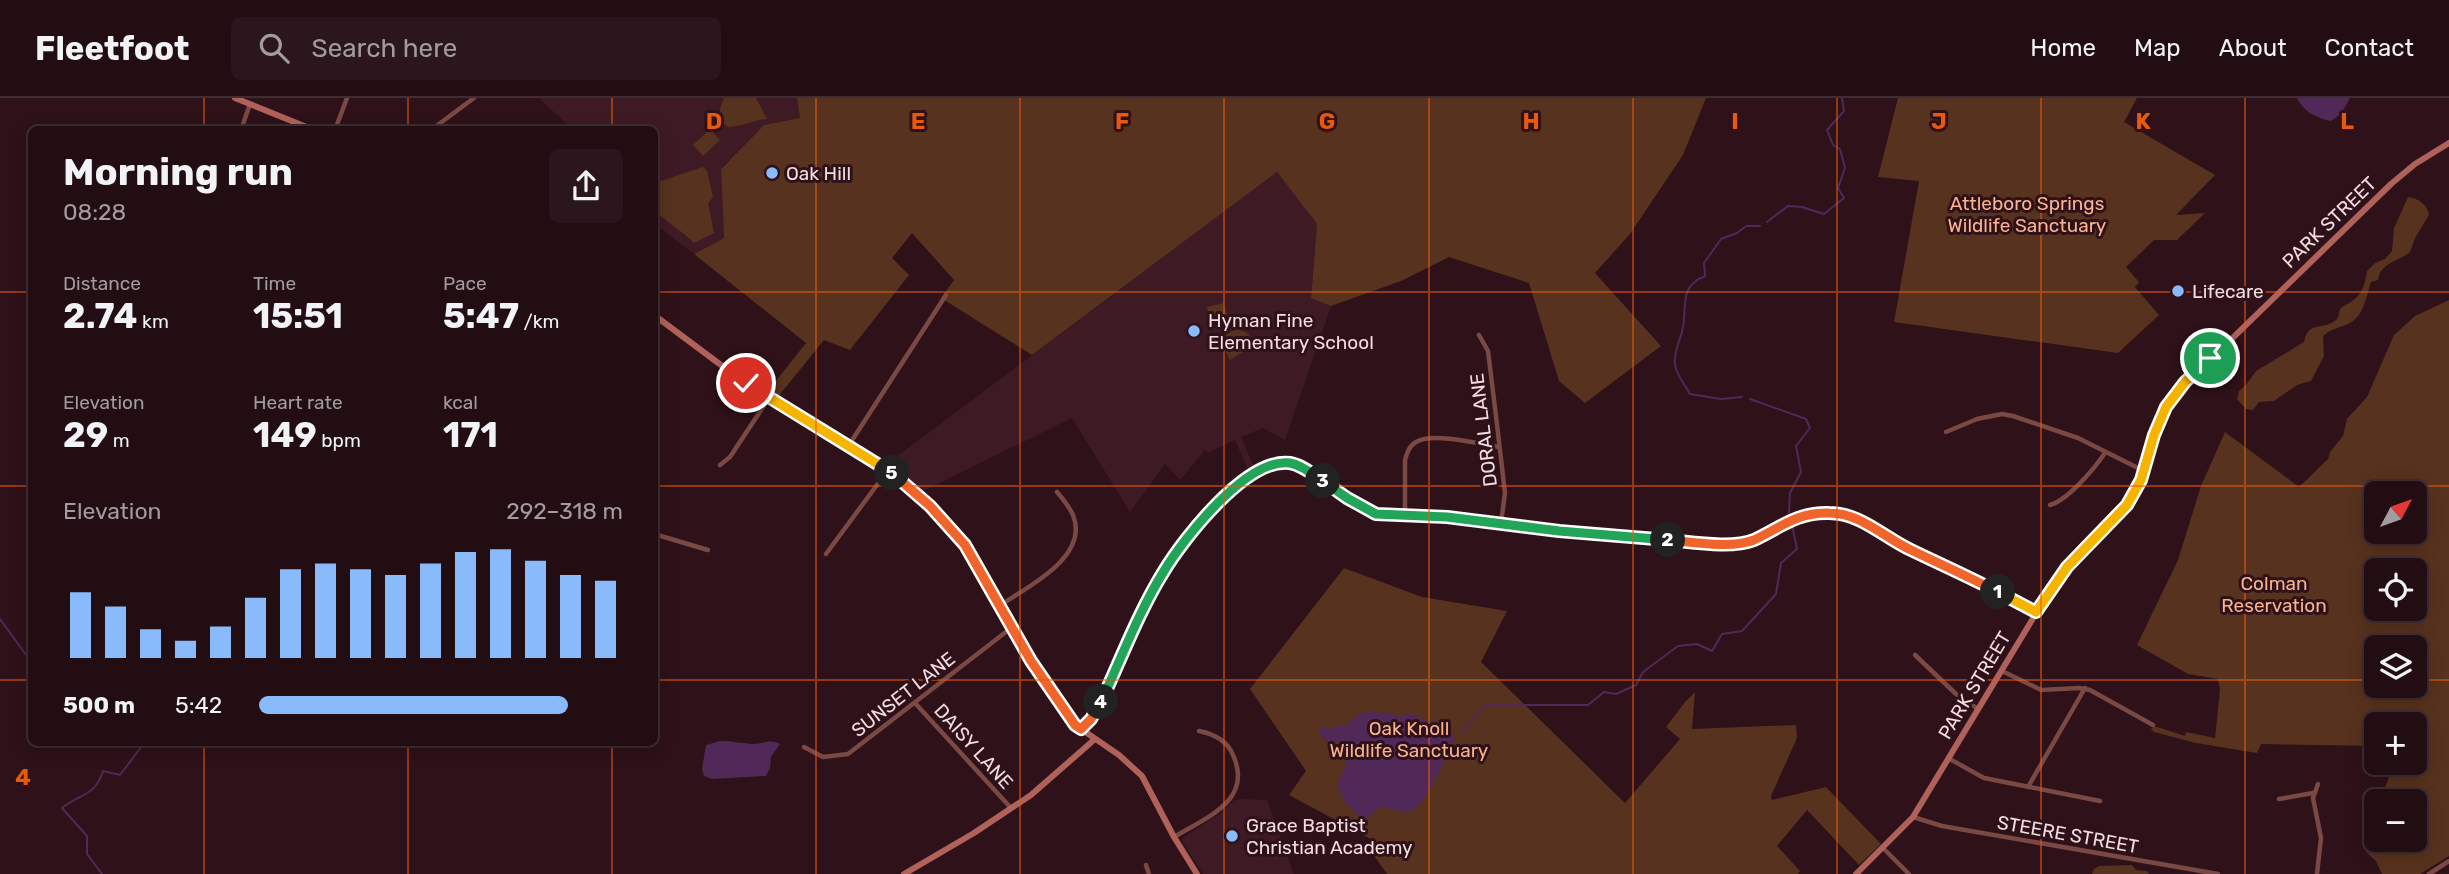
<!DOCTYPE html>
<html lang="en">
<head>
<meta charset="utf-8">
<style>
  :root { --surface:#220d13; --page:#2a161c; --text:#f1f3f6; --muted:#a29ca0; --line:#3f2d33; --accent:#88bafc }
  body { margin:0; font-family:Rubik,sans-serif; background:var(--page); color:var(--text); height:100vh; display:flex; flex-direction:column; font-size:26px; white-space:nowrap }
  * { box-sizing:border-box; margin:0 }
  p { font-size:23px; color:var(--muted) }
  .icon { flex:none; width:38px; height:38px; fill:none; stroke:currentColor; stroke-width:2; stroke-linecap:round; stroke-linejoin:round }
  .map { position:relative; flex:1; overflow:hidden }
  .drawer { position:absolute; left:28px; top:28px; width:630px; height:620px; display:flex; flex-direction:column; background:var(--surface); border-radius:10px; box-shadow:0 4px 18px #0003,0 0 0 2px var(--line) }
  .drawer>* { flex:none }
  .needle { width:46px; rotate:49deg }
  .fabs { position:absolute; left:2364px; top:383px; display:grid; gap:14px }
  .fabs a { display:grid; place-items:center; width:63px; height:63px; border-radius:10px; background:var(--surface); box-shadow:0 4px 18px #0003,0 0 0 2px var(--line); font-size:35px }
  .pin { position:absolute; display:grid; place-items:center; width:60px; height:60px; color:#fff; margin:-30px; border:4px solid #fff; border-radius:50%; box-shadow:0 2px 7px #0007 }
  .km { position:absolute; width:35px; height:35px; margin:-18px; border-radius:50%; background:#222; color:#fff; font-size:19px; line-height:35px; text-align:center }
  .round { display:grid; place-items:center; flex:none; width:74px; height:74px; border-radius:10px; background:var(--page) }
  .head { display:flex; align-items:center; justify-content:space-between; height:119px; padding:0 35px }
  h1 { font-size:38px; font-weight:700; line-height:52px }
  .figures { display:grid; grid-template-columns:repeat(3,1fr); gap:10px; height:119px; padding:7px 35px }
  .figures div { display:grid; align-content:center }
  .figures b { font-size:35px; font-weight:700 }
  .figures small { font-size:19px; font-weight:400 }
  .figures p { font-size:19px }
  .chart { height:196px; padding:14px 35px }
  .chart p { display:flex; justify-content:space-between }
  .chart svg { width:100%; height:126px; margin-top:7px; stroke:var(--accent); stroke-width:6 }
  ul { padding:0 35px; list-style:none; font-size:23px }
  li { display:grid; grid-template-columns:112px 84px 1fr; align-items:center; height:52px }
  li i { height:18px; border-radius:9px; background:var(--accent) }
  header { display:flex; align-items:center; gap:42px; box-sizing:border-box; height:98px; padding:0 35px; background:var(--surface); border-bottom:2px solid var(--line) }
  header strong { font-size:33px }
  nav { display:flex; gap:38px; margin-inline-start:auto; font-size:24px }
  .search { width:490px; height:63px; background:var(--page); display:flex; align-items:center; gap:18px; box-sizing:border-box; padding:0 24px; border-radius:10px; color:var(--muted); font-size:26px }
  .map>svg:first-child { display:block }
  .built { fill:#3e1a24 }
  .green { fill:#57321e; fill-rule:evenodd }
  .water { fill:#512958 }
  .lines { fill:none; stroke-linecap:round; stroke-linejoin:round }
  .stream { stroke:#512958; stroke-width:2 }
  .street { stroke:#7a4944; stroke-width:4.5 }
  .secondary { stroke:#af615a; stroke-width:6 }
  .split-1-casing { stroke:#fff; stroke-width:14 }
  .split-2-casing { stroke:#fff; stroke-width:14 }
  .split-3-casing { stroke:#fff; stroke-width:14 }
  .split-4-casing { stroke:#fff; stroke-width:14 }
  .split-5-casing { stroke:#fff; stroke-width:14 }
  .split-6-casing { stroke:#fff; stroke-width:14 }
  .split-1 { stroke:#f5b400; stroke-width:9 }
  .split-2 { stroke:#f0652b; stroke-width:9 }
  .split-3 { stroke:#22a559; stroke-width:9 }
  .split-4 { stroke:#22a559; stroke-width:9 }
  .split-5 { stroke:#f0652b; stroke-width:9 }
  .split-6 { stroke:#f5b400; stroke-width:9 }
  .grid { fill:none; stroke:#e8590c; stroke-width:2; stroke-opacity:0.55 }
  .poi-dot { fill:#88bafc; stroke:#2e1119; stroke-width:2.5 }
  .labels { text-anchor:middle; stroke-width:6; stroke-linejoin:round; paint-order:stroke }
  .poi-label { font-size:19px; fill:#f2dde1; stroke:#2e1119; text-anchor:start }
  .park-label { font-size:19px; fill:#fab38e; stroke:#2e1119 }
  .street-label { font-size:19px; fill:#f2dde1; stroke:#2e1119 }
  .grid-label { font-size:23px; text-anchor:middle; font-weight:bold; fill:#e8590c; stroke:#2e1119; stroke-width:6; stroke-linejoin:round; paint-order:stroke }
</style>
</head>
<body>
<header>
<strong>Fleetfoot</strong>
<div class="search"><svg class="icon" aria-label="search" viewBox="0 0 24 24"><circle cx="10" cy="10" r="6"/><path d="M15 15l6 6"/></svg>Search here</div>
<nav><a>Home</a><a>Map</a><a>About</a><a>Contact</a></nav>
</header>
<div class="map">
<svg width="2449" height="776" viewBox="0 0 2449 776">
  <rect width="100%" height="100%" fill="#2e1119"/>
  <!-- built -->
  <g class="built">
    <path d="M539,0H797L801,20L764,27L721,70L724,140L694,156L655,126L654,32L572,31Z"/>
    <path d="M1277,74L1317,126L1311,200L1331,208L1285,342L1263,330L1241,339L1255,371L1249,374L1235,342L1208,355L1205,352L1180,382L1165,366L1130,414L1072,320L921,394L888,365Z"/>
    <path d="M1242,701L1267,702L1294,776H1203L1182,744L1183,740L1222,714L1234,702Z"/>
  </g>
  <!-- green -->
  <g class="green">
    <path d="M724,0H756L767,21C753,22 740,29 728,29L721,24L720,11Z"/>
    <path d="M797,0H1706L1683,57L1630,136L1595,175L1661,248L1585,305L1559,283L1529,185L1449,159L1401,183L1331,208L1311,200L1317,126L1277,74L1032,257L941,200L954,182L912,135L892,160L909,177L850,252L824,242L777,300L767,294L806,245L694,156L724,140L721,71L764,27L800,20Z"/>
    <path d="M1898,0H2137L2124,24L2215,77L2176,117L2205,115L2177,142H2154L2126,169L2139,184L2135,189L2159,217L2118,255L1894,224L1919,83L1878,79Z"/>
    <path d="M710,31L720,42L703,58L693,47Z"/>
    <path d="M703,69L707,73L713,99L708,105L714,135L694,145C682,132 666,125 655,112V85Z"/>
    <path d="M2408,99C2418,100 2428,107 2429,117L2415,140L2410,154C2398,164 2381,164 2378,182L2371,184C2366,199 2364,219 2348,226C2338,230 2331,231 2323,238L2324,258L2311,283L2297,287L2274,303L2259,304L2253,312L2246,311L2237,301L2239,293L2246,287L2256,273L2304,244C2309,221 2323,234 2337,221C2339,218 2339,214 2340,211C2341,209 2348,206 2349,205C2363,197 2365,186 2367,173L2375,165L2385,161L2392,153L2394,130Z"/>
    <path d="M2449,202V758L2420,776H2382L2376,763L2367,755V738L2374,737L2371,726L2376,712V742H2415V704L2378,703L2383,696L2394,665H2415V626H2376V648L2261,646L2257,655L2196,645L2154,634L2151,631L2154,628L2185,638L2186,634L2215,640L2220,591L2218,581L2188,576L2137,547L2178,462L2201,388L2225,334L2299,389L2328,361L2330,354L2343,338L2347,321L2367,299L2394,237L2415,218ZM2376,396H2415V434H2376ZM2376,472H2415V511H2376ZM2376,550H2415V588H2376Z"/>
    <path d="M1224,205L1227,217L1210,221L1207,209Z"/>
    <path d="M1237,231L1246,234L1254,243V247L1230,262L1218,240Z"/>
    <path d="M1344,470L1422,499L1507,513L1481,564L1625,705L1680,641L1666,629L1685,604L1695,594L1692,631L1796,627L1797,640L1771,698L1772,702L1826,689L1881,746L1859,767L1807,712L1777,748L1800,773L1798,776H1387L1375,759L1382,747L1289,697L1306,673L1250,591Z"/>
    <path d="M2132,767L2136,772L2147,773L2149,776H2092L2094,771L2099,768Z"/>
  </g>
  <!-- water -->
  <g class="water">
    <path d="M2297,0H2350L2341,16L2331,23C2316,20 2304,14 2297,0Z"/>
    <path d="M1369,614L1392,616L1398,619L1409,615L1453,635V643C1445,660 1425,714 1406,714C1397,714 1389,709 1379,709L1366,721C1350,713 1343,703 1337,687L1346,668L1345,659L1347,650L1343,645L1326,643L1319,634L1320,630L1328,629L1332,632L1340,626L1346,628L1359,616Z"/>
    <path d="M720,643C731,643 741,645 751,646C761,647 769,640 780,646L771,659L770,670L766,678L712,681L704,678L702,671L706,647Z"/>
  </g>
  <g class="lines">
    <!-- stream -->
    <g class="stream">
      <path d="M1767,124L1788,108L1802,109L1824,116L1844,100L1838,90L1845,70L1840,51L1833,47L1827,32L1844,13L1842,0"/>
      <path d="M1742,299L1721,301L1690,296C1685,287 1676,276 1675,267C1673,253 1681,242 1683,229C1687,208 1679,188 1705,178L1704,165L1721,141L1737,135L1746,128H1760"/>
      <path d="M1750,301L1806,321L1810,330L1796,348L1801,374L1790,395L1789,415"/>
      <path d="M0,521L32,565"/>
      <path d="M1462,634L1485,607H1588L1604,594L1616,596L1636,587L1643,574L1678,548L1697,546L1712,553L1722,536L1742,533L1776,496L1781,465L1797,451L1792,427"/>
      <path d="M102,776L87,756V738L62,710C80,695 95,699 103,673L120,677L142,648L139,644"/>
    </g>
    <!-- street -->
    <g class="street">
      <path d="M241,32L250,6"/>
      <path d="M335,32L347,0"/>
      <path d="M431,32L474,0"/>
      <path d="M1479,237L1488,253L1496,318L1505,395L1501,425"/>
      <path d="M1946,334L1977,321L2002,316L2013,318L2078,340L2144,373"/>
      <path d="M849,347L946,197"/>
      <path d="M720,367L730,359L769,300"/>
      <path d="M2050,407C2068,402 2094,371 2105,355"/>
      <path d="M1405,418V362C1407,355 1409,348 1416,344C1432,334 1481,346 1499,349"/>
      <path d="M654,436L708,452"/>
      <path d="M826,456L888,372"/>
      <path d="M999,508C1027,489 1090,459 1073,417C1069,408 1063,401 1057,394"/>
      <path d="M1915,557L1956,596L1978,611"/>
      <path d="M2002,573L2041,592L2079,590L2090,592L2153,627"/>
      <path d="M915,605L1011,710"/>
      <path d="M1081,631L1097,613L1153,491L1170,464L1235,388L1254,375L1277,366H1296L1347,400L1376,416L1447,419L1590,436L1741,445L1754,442L1796,420L1828,415L1845,417L1859,421L1909,451L1962,475L2036,514"/>
      <path d="M804,649L823,659L848,656L1011,530"/>
      <path d="M1948,660L1984,680L2100,703"/>
      <path d="M2028,689L2085,590"/>
      <path d="M2279,701L2313,695"/>
      <path d="M1913,719L1942,728L2218,776"/>
      <path d="M1174,739C1205,720 1254,703 1233,657C1227,642 1214,636 1199,633"/>
      <path d="M1883,750L1909,776"/>
      <path d="M1146,767L1149,776"/>
      <path d="M2317,776L2321,740L2313,700L2318,686"/>
      <path d="M2429,776L2449,763"/>
    </g>
    <!-- secondary -->
    <g class="secondary">
      <path d="M235,0L314,32"/>
      <path d="M654,217L745,285L875,362L911,391L944,423L965,447L1011,530L1067,618L1081,631L1119,657L1142,678L1174,739L1197,776"/>
      <path d="M904,776L974,735L1031,697L1095,641"/>
      <path d="M1856,776L1913,719L2055,484L2127,407L2141,382L2159,322L2174,297L2391,86L2415,66L2449,45"/>
    </g>
  </g>
  <g class="lines">
    <!-- split-1 casing -->
    <g class="split-1-casing">
      <path id="split-1" d="M1998,494L2036,514L2067,469L2127,407L2141,382L2154,337L2166,309L2185,284L2210,260"/>
    </g>
    <!-- split-2 casing -->
    <g class="split-2-casing">
      <path id="split-2" d="M1668,442C1692,444 1731,451 1754,442C1780,430 1797,414 1829,415C1861,415 1883,439 1911,452C1940,466 1969,479 1998,494"/>
    </g>
    <!-- split-3 casing -->
    <g class="split-3-casing">
      <path id="split-3" d="M1323,383L1347,400L1376,416L1447,419L1559,433L1668,442"/>
    </g>
    <!-- split-4 casing -->
    <g class="split-4-casing">
      <path id="split-4" d="M1101,604C1121,561 1139,513 1164,473C1184,440 1247,359 1290,365C1302,367 1314,377 1323,383"/>
    </g>
    <!-- split-5 casing -->
    <g class="split-5-casing">
      <path id="split-5" d="M892,375L930,408L965,447L1031,563L1075,627L1081,631L1091,621L1101,604"/>
    </g>
    <!-- split-6 casing -->
    <g class="split-6-casing">
      <path id="split-6" d="M746,285L892,375"/>
    </g>
    <!-- split-1 -->
    <use href="#split-1" class="split-1"/>
    <!-- split-2 -->
    <use href="#split-2" class="split-2"/>
    <!-- split-3 -->
    <use href="#split-3" class="split-3"/>
    <!-- split-4 -->
    <use href="#split-4" class="split-4"/>
    <!-- split-5 -->
    <use href="#split-5" class="split-5"/>
    <!-- split-6 -->
    <use href="#split-6" class="split-6"/>
  </g>
  <!-- grid -->
  <path class="grid" d="M204,0V32M408,0V32M612,0V32M816,0V776M1020,0V776M1224,0V776M1429,0V776M1633,0V776M1837,0V776M2041,0V776M2245,0V776M0,194H32M654,194H2449M0,388H32M654,388H2449M0,582H32M654,582H2376M2415,582H2449M204,644V776M408,644V776M612,644V776"/>
  <!-- markers -->
  <g class="poi-dot">
    <circle cx="772" cy="75" r="7"/>
    <circle cx="2178" cy="193" r="7"/>
    <circle cx="1194" cy="233" r="7"/>
    <circle cx="1232" cy="738" r="7"/>
  </g>
  <g class="labels">
    <!-- poi labels -->
    <g class="poi-label">
      <text x="786" y="82">Oak Hill</text>
      <text x="2192" y="200">Lifecare</text>
      <text x="1208" y="229">Hyman Fine<tspan x="1208" dy="22">Elementary School</tspan></text>
      <text x="1246" y="734">Grace Baptist<tspan x="1246" dy="22">Christian Academy</tspan></text>
    </g>
    <!-- park labels -->
    <g class="park-label">
      <text x="2027" y="112">Attleboro Springs<tspan x="2027" dy="22">Wildlife Sanctuary</tspan></text>
      <text x="2274" y="492">Colman<tspan x="2274" dy="22">Reservation</tspan></text>
      <text x="1409" y="637">Oak Knoll<tspan x="1409" dy="22">Wildlife Sanctuary</tspan></text>
    </g>
    <!-- street labels -->
    <g class="street-label">
      <text transform="translate(2329 124) rotate(-44)" y="7">PARK STREET</text>
      <text transform="translate(1483 332) rotate(-97)" y="7">DORAL LANE</text>
      <text transform="translate(1974 587) rotate(-59)" y="7">PARK STREET</text>
      <text transform="translate(903 596) rotate(-38)" y="7">SUNSET LANE</text>
      <text transform="translate(974 648) rotate(48)" y="7">DAISY LANE</text>
      <text transform="translate(2068 736) rotate(10)" y="7">STEERE STREET</text>
    </g>
  </g>
  <g class="grid-label">
    <text x="714" y="31">D</text>
    <text x="918" y="31">E</text>
    <text x="1122" y="31">F</text>
    <text x="1327" y="31">G</text>
    <text x="1531" y="31">H</text>
    <text x="1735" y="31">I</text>
    <text x="1939" y="31">J</text>
    <text x="2143" y="31">K</text>
    <text x="2347" y="31">L</text>
    <text x="23" y="687">4</text>
  </g>
</svg>
<div class="fabs">
<a><svg class="needle" viewBox="-14 -14 28 28"><path d="M0-13l5 13h-10z" fill="#e53935"/><path d="M0 13l5-13h-10z" fill="#a29ca0"/></svg></a>
<a><svg class="icon" aria-label="locate" viewBox="0 0 24 24"><circle cx="12" cy="12" r="6"/><path d="M12 2v4M12 18v4M2 12h4M18 12h4"/></svg></a>
<a><svg class="icon" aria-label="layers" viewBox="0 0 24 24"><path d="M12 4l9 5-9 5-9-5zM3 14l9 5 9-5"/></svg></a>
<a>+</a>
<a>−</a>
</div>
<div class="pin" style="left:2210px;top:260px;background:#1e9e55"><svg class="icon" aria-label="arrive" viewBox="0 0 24 24"><path d="M6 21V4h12l-3 4 3 4H6"/></svg></div>
<div class="pin" style="left:746px;top:285px;background:#d93025"><svg class="icon" aria-label="check" viewBox="0 0 24 24"><path d="M5 12l5 5 9-10"/></svg></div>
<b class="km" style="left:1998px;top:494px">1</b>
<b class="km" style="left:1668px;top:442px">2</b>
<b class="km" style="left:1323px;top:383px">3</b>
<b class="km" style="left:1101px;top:604px">4</b>
<b class="km" style="left:892px;top:375px">5</b>
<section class="drawer">
<div class="head"><div><h1>Morning run</h1><p>08:28</p></div><a class="round"><svg class="icon" aria-label="share" viewBox="0 0 24 24"><path d="M12 15V3M7 8l5-5 5 5M5 13v7h14v-7"/></svg></a></div>
<div class="figures">
<div><p>Distance</p><b>2.74<small> km</small></b></div>
<div><p>Time</p><b>15:51</b></div>
<div><p>Pace</p><b>5:47<small> /km</small></b></div>
</div>
<div class="figures">
<div><p>Elevation</p><b>29<small> m</small></b></div>
<div><p>Heart rate</p><b>149<small> bpm</small></b></div>
<div><p>kcal</p><b>171</b></div>
</div>
<div class="chart"><p><span>Elevation</span>292–318 m</p>
<svg viewBox="0 0 160 44" preserveAspectRatio="none"><path d="M5 44V21M15 44V26M25 44V34M35 44V38M45 44V33M55 44V23M65 44V13M75 44V11M85 44V13M95 44V15M105 44V11M115 44V7M125 44V6M135 44V10M145 44V15M155 44V17"/></svg>
</div>
<ul>
<li><b>500 m</b>5:42<i style="width:85%"></i></li>
</ul>
</section>
</div>
</body>
</html>
